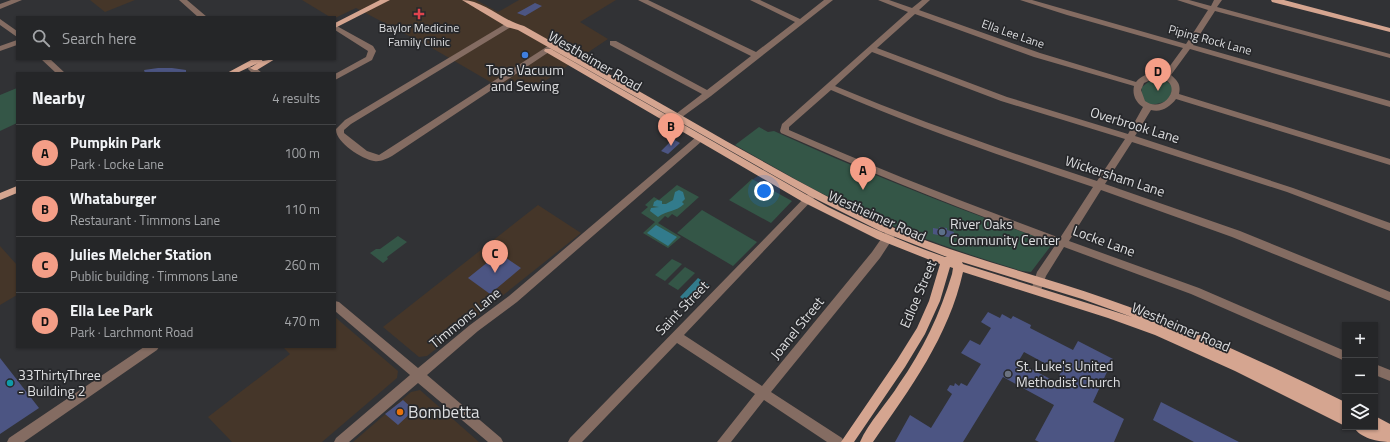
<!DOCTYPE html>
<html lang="en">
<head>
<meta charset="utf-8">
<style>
  :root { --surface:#252628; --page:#313234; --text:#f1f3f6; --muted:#a3a5a8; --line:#424345; --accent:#f49e87 }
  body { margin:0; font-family:"Titillium Web",sans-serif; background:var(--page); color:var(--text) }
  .controls { position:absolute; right:12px; bottom:12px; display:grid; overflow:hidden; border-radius:0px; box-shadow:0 1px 3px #0004 }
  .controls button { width:36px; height:36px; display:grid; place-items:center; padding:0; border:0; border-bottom:1px solid var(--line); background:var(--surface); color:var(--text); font:20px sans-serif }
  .you { position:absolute; left:764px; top:191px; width:14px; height:14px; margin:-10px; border:3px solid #fff; border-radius:50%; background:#1a73e8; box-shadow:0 0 0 6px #1a73e833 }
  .badge { display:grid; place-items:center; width:26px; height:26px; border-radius:50%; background:var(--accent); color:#111; font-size:13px; font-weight:700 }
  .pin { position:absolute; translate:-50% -33px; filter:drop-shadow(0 1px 2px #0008) }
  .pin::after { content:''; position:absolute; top:21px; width:14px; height:12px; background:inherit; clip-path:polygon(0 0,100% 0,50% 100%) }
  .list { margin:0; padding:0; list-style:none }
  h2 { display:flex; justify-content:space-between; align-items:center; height:52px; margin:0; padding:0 16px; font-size:17px }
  h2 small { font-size:13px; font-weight:400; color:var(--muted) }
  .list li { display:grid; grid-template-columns:26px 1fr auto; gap:12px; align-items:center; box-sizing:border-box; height:56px; padding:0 16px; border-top:1px solid var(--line) }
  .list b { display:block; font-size:15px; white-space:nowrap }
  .list p { margin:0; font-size:13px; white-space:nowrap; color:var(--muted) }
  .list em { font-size:13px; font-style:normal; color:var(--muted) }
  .icon { flex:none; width:22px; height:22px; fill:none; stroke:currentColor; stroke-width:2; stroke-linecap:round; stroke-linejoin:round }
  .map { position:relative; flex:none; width:1390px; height:442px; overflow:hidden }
  .search { position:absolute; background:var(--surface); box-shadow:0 1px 3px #0004; left:16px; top:16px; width:320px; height:44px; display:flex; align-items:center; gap:10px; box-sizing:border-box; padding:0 14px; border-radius:0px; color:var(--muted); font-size:15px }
  .panel { position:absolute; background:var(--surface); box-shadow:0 1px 3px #0004; left:16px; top:72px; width:320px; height:276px; border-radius:0px }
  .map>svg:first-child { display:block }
  .commercial { fill:#453629 }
  .green { fill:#345647 }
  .water { fill:#327b8c }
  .building { fill:#4c5583; fill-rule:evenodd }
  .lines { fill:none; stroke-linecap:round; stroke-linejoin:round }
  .minor { fill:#846c62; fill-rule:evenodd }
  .major { fill:#d5a590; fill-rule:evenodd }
  .health-dot { fill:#e0444e; stroke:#27282b; stroke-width:1.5 }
  .shop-dot { fill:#3f7fe0; stroke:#27282b; stroke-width:1.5 }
  .service-dot { fill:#5c6f8a; stroke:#27282b; stroke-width:1.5 }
  .worship-dot { fill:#6b7280; stroke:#27282b; stroke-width:1.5 }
  .culture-dot { fill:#0f9aa8; stroke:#27282b; stroke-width:1.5 }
  .food-dot { fill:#e8710a; stroke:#27282b; stroke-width:1.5 }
  .labels { text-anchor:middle; stroke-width:3.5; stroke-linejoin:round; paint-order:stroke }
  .far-poi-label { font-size:12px; fill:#dedfe1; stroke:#27282b }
  .far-street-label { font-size:12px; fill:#dedfe1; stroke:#27282b }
  .street-label { font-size:14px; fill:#dedfe1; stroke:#27282b }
  .poi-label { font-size:14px; fill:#dedfe1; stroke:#27282b; text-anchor:start }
  .near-poi-label { font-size:17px; fill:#dedfe1; stroke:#27282b; text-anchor:start }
</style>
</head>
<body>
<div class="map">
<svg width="1390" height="442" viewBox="0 0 1390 442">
  <rect width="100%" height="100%" fill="#313235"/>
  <path class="commercial" d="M90 0H135L105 12Z
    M302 0H476L498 12 519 0H616L580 22 608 39 530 91 510 79 499 87 432 48 356 8 335 18V17H330Z
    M538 205 581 233 427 356 419 357 383 327Z
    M0 246 17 265V295L0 305Z
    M335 317 398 371 397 378 322 442H232L208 417 290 354 283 347H335Z
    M420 390 479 442H353L411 392Z"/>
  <path class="green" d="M1160 77 1173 86 1169 100C1155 106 1139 109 1142 87L1152 79Z
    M17 88V123L0 131V95Z
    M759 127 768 132 774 131C865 173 959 209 1053 243L1031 272 1022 271C958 252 897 230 837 201 802 184 769 164 735 145Z
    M752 179 792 201 771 223 729 200Z
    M677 185 699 197 677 217 672 214 668 218 665 216 658 223 681 237 668 248 643 233 655 222 641 213 648 207 645 205 654 197 659 200Z
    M702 210 757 242 733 266 677 233Z
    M398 236 407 242 387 257 388 259 383 263 370 253 376 249H380Z
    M672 259 682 264 665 281 655 275Z
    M685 267 695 273 678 290 668 284Z"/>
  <path class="water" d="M679 190 683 192 685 199 682 202 684 204C676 212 667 210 658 217L650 211 651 208 659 207 653 206 654 202 657 200 662 201V204H666L673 200 675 192Z
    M656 225 677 237 668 246 647 233Z
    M698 278 710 286 691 304 680 297Z"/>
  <path class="building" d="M535 3 542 6 525 16 517 13Z
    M158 68H172L186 70V73H145L144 70Z
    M673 139 680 143 668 154 661 151Z
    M939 227 947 228V230L954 232 953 238 933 234V228L939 229Z
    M499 253 521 268 490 294 468 278Z
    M988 312 1000 318 1002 314 1011 319 1013 316 1031 325 1030 328 1073 350 1078 341 1113 359 1093 402 1124 419 1114 442H1039L1035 440 1054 405 1003 377 963 442H895L910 415 931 428 952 394 947 390 950 385 954 386 955 383 959 386 961 383 967 386 981 364 961 353 970 340 980 345 991 328 981 322ZM1024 352 1061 372 1056 382 1018 362Z
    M0 358 39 408 0 434Z
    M403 400 414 410 398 425 385 414Z
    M1161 402 1239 442H1194L1153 420Z"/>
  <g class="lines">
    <path class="minor" d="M11 0H22L0 9V4Z
      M179 0H187L207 17H198Z
      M638 0H648L756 52 795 22 750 0H760L800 19 824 0H833L711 96 671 125 668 124 667 122 668 120 702 94 610 45V41H616L707 90 751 56Z
      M878 0H889L912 8 922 0H930L919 10 1040 53 1136 82C1143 73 1154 72 1164 74L1183 48 1067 15 1020 0H1032L1186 44 1208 10 1177 0H1189L1211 6 1214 0H1222L1217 7 1390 54V58L1215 11 1193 45 1390 101V107L1190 49 1171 75C1178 81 1181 85 1179 94L1390 159V165L1176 99C1170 107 1161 113 1151 110L1135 136 1293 188 1390 223V231L1287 192 1132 142 1105 184 1240 231 1390 292V301L1232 237 1101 190 1069 241 1199 288 1345 351V361L1191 294 1064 247 1046 276 1040 293 1036 294 1032 293 1031 290 1037 272 1056 244C963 210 871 173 781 133L780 131 782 124 908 12ZM915 14 1034 57 1134 86C1132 95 1136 103 1143 107L1128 134 1007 97 877 48ZM872 52 1001 101 1125 139 1097 181C1008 152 921 122 835 86ZM1155 78C1188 79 1165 116 1145 101L1141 90 1144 83ZM831 90C916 127 1004 157 1093 187L1060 238C968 204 878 169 789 130V127Z
      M0 19 17 31V37L0 25Z
      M507 23H510L514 25 351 124 344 130V133L367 151 379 155 551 44H557L558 46 392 156C386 159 381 162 374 161 362 159 335 142 336 129L345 120Z
      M335 25 373 46 376 51 372 60 335 80V74L366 57 368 51 335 30Z
      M17 40V45L0 51V46Z
      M41 59H50L65 73H56Z
      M249 67H255L262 73H252L248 69Z
      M699 136 702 137 704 139 702 141 517 302 478 331 427 375 501 438 503 442H488L418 383 349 442H334L336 438 410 375 335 311V301L339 302 418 368 470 325 509 296 696 137Z
      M813 191 818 194 816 196 684 335 762 386 872 252 888 229H896L897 232 880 258 771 392 842 438 844 442H827L764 400 731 442H717L755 394 677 343 582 442H568L570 438 810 192Z
      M144 347H159L157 350 24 442H7L9 438Z
      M1375 364 1390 370V381L1375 375Z"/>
    <path class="major" d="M380 0H390L335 28V23Z
      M462 0C483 0 503 21 524 26 591 64 659 102 726 141 779 170 831 201 887 225 958 256 1034 273 1107 299 1189 327 1267 364 1345 402V413L1342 412 1345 414V426L1235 371 1155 335 1108 318 963 272C949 336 910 389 873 442H860C868 423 888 402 899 384 923 350 940 314 952 274L953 268 950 267 940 301 925 334 905 367 854 442H841L897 360 917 328 929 301 940 264 877 239 803 202 544 51 545 49H551L828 207C866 226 905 243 945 257H947L880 231 810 196 518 30 507 27ZM962 262 1082 299 1132 317 982 270 963 264Z
      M1271 0H1284L1390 28V32L1272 2Z
      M253 59H263L262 61 275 59 257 70H254L250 68 258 63 237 73H227Z
      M17 186V193L0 200V193Z
      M1375 416 1390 424V442C1379 442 1359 438 1354 427H1375Z"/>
  </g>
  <path class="health-dot" d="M417 8h4v4h4v4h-4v4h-4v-4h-4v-4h4z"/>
  <circle class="shop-dot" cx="525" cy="55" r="4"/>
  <circle class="service-dot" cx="942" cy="232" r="4"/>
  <circle class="worship-dot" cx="1008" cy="374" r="4"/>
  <circle class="culture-dot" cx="10" cy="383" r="4"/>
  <circle class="food-dot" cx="400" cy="412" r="4"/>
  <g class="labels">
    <g class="far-poi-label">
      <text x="419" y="32">Baylor Medicine<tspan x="419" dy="14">Family Clinic</tspan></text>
    </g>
    <g class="far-street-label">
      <text transform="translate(1013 34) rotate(19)" y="4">Ella Lee Lane</text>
      <text transform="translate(1210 40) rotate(15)" y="4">Piping Rock Lane</text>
    </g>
    <g class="street-label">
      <text transform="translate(595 61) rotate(30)" y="5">Westheimer Road</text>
      <text transform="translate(1135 125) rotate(17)" y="5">Overbrook Lane</text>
      <text transform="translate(1115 176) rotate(18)" y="5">Wickersham Lane</text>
      <text transform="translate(877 216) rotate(24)" y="5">Westheimer Road</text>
      <text transform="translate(1104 241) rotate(20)" y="5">Locke Lane</text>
      <text transform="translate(918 294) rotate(-67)" y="5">Edloe Street</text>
      <text transform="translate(682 308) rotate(-46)" y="5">Saint Street</text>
      <text transform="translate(465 318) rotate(-39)" y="5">Timmons Lane</text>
      <text transform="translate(1181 327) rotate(23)" y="5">Westheimer Road</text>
      <text transform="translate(797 328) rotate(-51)" y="5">Joanel Street</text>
    </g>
    <g class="poi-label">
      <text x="525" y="75" text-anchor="middle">Tops Vacuum<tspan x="525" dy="16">and Sewing</tspan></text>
      <text x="950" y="229">River Oaks<tspan x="950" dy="16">Community Center</tspan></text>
      <text x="1016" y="371">St. Luke's United<tspan x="1016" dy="16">Methodist Church</tspan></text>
      <text x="18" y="380">33ThirtyThree<tspan x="18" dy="16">- Building 2</tspan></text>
    </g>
    <g class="near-poi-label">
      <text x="408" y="418">Bombetta</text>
    </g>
  </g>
</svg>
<div class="controls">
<button>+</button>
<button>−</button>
<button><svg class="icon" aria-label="layers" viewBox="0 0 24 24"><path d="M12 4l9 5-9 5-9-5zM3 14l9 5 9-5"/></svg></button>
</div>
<div class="you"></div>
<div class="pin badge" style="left:863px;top:190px">A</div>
<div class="pin badge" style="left:671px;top:146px">B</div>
<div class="pin badge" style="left:495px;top:273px">C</div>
<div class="pin badge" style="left:1158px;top:91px">D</div>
<div class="search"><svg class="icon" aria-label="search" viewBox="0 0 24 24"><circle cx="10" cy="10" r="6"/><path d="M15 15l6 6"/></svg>Search here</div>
<section class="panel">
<h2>Nearby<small>4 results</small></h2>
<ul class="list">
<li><span class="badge">A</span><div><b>Pumpkin Park</b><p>Park · Locke Lane</p></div><em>100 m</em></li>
<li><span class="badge">B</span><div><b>Whataburger</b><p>Restaurant · Timmons Lane</p></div><em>110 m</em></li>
<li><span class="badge">C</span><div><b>Julies Melcher Station</b><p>Public building · Timmons Lane</p></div><em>260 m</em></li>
<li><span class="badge">D</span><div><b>Ella Lee Park</b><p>Park · Larchmont Road</p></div><em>470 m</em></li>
</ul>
</section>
</div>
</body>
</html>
